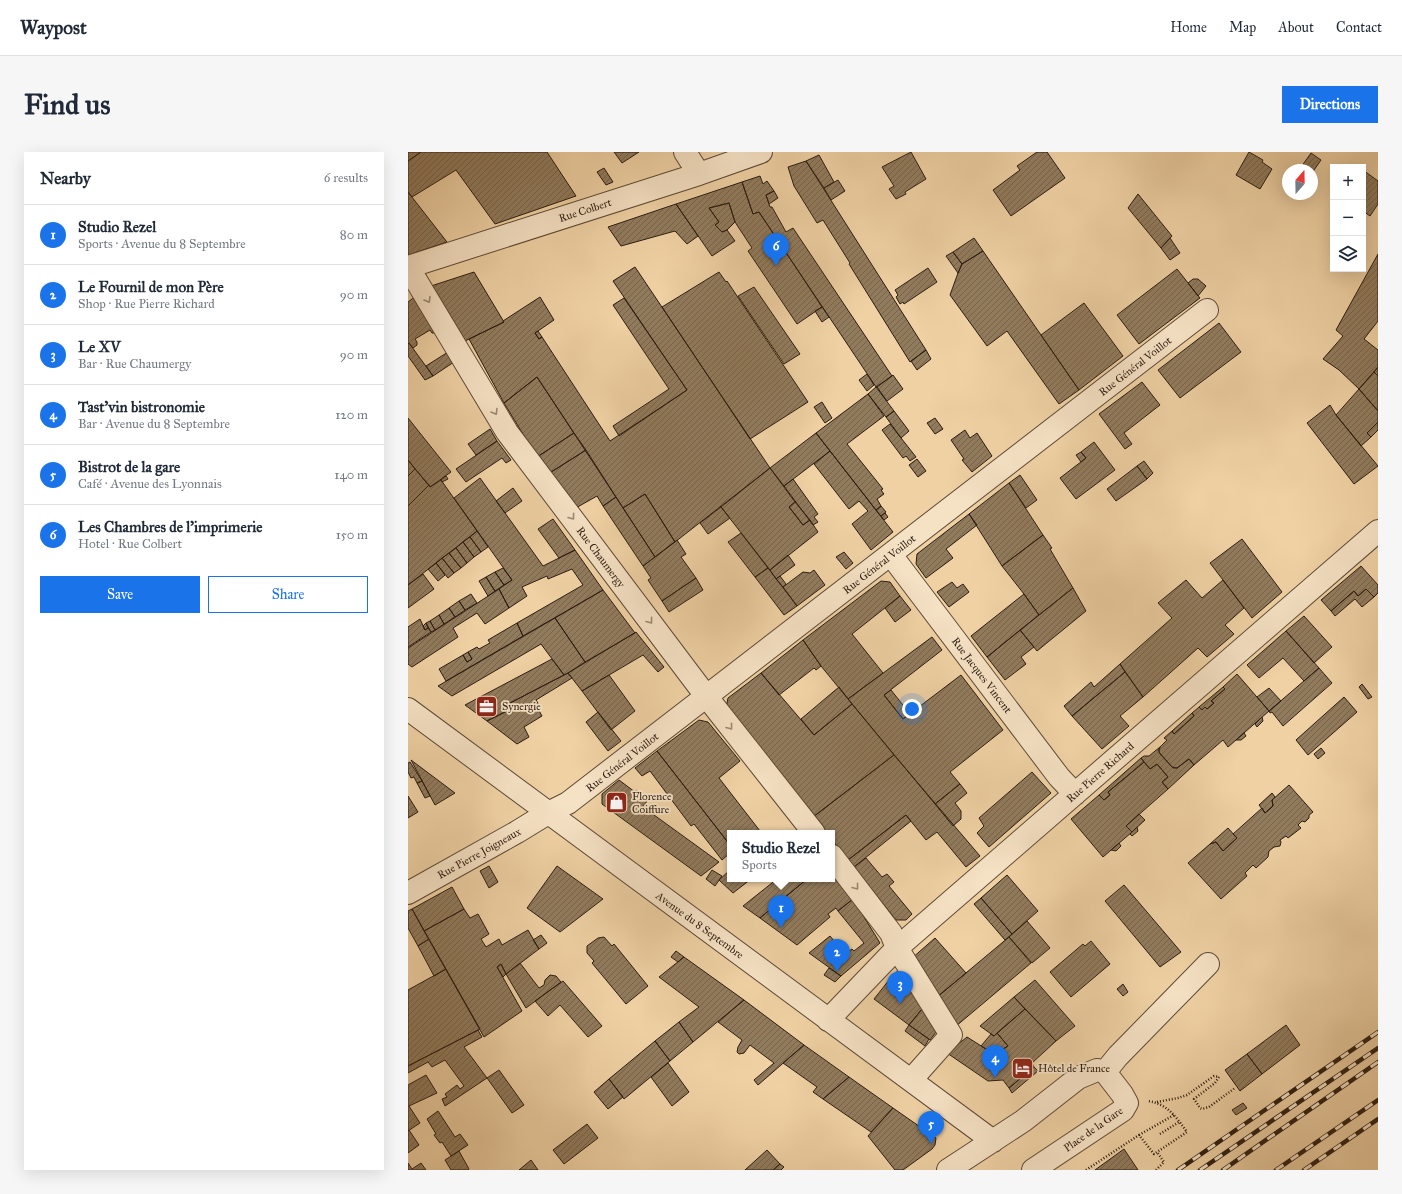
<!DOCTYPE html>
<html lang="en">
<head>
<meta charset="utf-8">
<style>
  :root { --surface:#fff; --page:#f6f6f7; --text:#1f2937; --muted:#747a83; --line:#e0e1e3; --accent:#1a73e8 }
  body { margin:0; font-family:"IM FELL Great Primer",serif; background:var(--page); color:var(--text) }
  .controls { position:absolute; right:12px; top:12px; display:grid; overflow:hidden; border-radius:0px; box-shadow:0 4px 16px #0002 }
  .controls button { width:36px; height:36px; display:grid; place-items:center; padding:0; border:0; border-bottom:1px solid var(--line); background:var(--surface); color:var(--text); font:20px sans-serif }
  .compass { position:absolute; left:874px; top:12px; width:36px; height:36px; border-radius:50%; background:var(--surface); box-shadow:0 4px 16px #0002; rotate:20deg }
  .you { position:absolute; left:504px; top:557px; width:14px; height:14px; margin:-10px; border:3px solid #fff; border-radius:50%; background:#1a73e8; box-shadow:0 0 0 6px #1a73e833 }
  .badge { display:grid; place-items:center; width:26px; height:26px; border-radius:50%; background:var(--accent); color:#fff; font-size:13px; font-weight:700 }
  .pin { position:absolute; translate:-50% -33px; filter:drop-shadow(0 1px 2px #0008) }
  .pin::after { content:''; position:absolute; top:21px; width:14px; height:12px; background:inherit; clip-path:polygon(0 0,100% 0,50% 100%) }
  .popup { position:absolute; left:319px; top:678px; width:108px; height:52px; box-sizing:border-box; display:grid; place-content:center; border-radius:0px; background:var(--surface); filter:drop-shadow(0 1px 3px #0005); font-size:13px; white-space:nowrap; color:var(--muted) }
  .popup b { font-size:15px; color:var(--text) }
  .popup::after { content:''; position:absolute; left:50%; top:100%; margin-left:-8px; border:8px solid transparent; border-top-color:var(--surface) }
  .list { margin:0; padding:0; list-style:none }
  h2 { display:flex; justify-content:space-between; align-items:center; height:52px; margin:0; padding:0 16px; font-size:17px }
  h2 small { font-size:13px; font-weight:400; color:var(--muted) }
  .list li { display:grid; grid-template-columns:26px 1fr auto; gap:12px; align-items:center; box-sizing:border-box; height:60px; padding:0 16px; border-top:1px solid var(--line) }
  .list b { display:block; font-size:15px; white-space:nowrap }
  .list p { margin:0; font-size:13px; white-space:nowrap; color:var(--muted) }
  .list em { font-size:13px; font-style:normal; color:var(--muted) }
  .actions { display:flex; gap:8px; padding:12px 16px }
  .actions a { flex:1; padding:9px 0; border:1px solid var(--accent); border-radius:0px; text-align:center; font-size:14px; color:var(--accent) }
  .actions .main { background:var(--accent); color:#fff }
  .icon { flex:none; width:22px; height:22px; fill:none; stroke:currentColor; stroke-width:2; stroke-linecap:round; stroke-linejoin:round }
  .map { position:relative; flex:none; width:970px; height:1018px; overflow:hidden; border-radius:0px }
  header { display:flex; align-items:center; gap:24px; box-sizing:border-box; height:56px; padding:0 20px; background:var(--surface); border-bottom:1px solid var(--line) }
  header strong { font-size:19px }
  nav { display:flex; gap:22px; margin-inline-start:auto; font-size:14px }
  .intro { display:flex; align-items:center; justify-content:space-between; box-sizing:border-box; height:96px; padding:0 24px }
  h1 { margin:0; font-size:28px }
  .button { padding:10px 18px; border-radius:0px; background:var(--accent); color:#fff; font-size:14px; font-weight:700 }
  main { display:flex; gap:24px; padding:0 24px }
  aside { flex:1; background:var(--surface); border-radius:0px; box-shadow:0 4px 16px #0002 }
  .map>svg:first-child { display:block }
  .building { fill:url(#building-hatch); stroke:#2c1d11 }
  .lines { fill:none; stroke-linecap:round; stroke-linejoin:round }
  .minor-casing { stroke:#5d4a36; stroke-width:24 }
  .path { stroke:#2c1d11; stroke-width:2.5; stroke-dasharray:1 2; stroke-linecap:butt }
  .minor { stroke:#f5e1c4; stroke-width:22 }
  .rail-casing { stroke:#2c1d11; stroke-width:4.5 }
  .rail { stroke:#f5e1c4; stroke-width:3; stroke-dasharray:9; stroke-linecap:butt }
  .oneway { stroke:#9b8973 }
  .labels { text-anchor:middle; stroke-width:3.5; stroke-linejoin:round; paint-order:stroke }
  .street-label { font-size:11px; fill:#2c1d11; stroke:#f5e1c4 }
  .poi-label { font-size:11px; fill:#2c1d11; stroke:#f5e1c4; text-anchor:start }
</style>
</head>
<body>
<header>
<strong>Waypost</strong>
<nav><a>Home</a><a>Map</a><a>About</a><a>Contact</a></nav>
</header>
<div class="intro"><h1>Find us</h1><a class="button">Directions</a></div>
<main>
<aside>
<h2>Nearby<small>6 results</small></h2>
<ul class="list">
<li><span class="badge">1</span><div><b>Studio Rezel</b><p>Sports · Avenue du 8 Septembre</p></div><em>80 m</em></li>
<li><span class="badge">2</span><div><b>Le Fournil de mon Père</b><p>Shop · Rue Pierre Richard</p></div><em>90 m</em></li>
<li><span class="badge">3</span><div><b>Le XV</b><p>Bar · Rue Chaumergy</p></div><em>90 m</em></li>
<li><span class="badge">4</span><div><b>Tast'vin bistronomie</b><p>Bar · Avenue du 8 Septembre</p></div><em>120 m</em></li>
<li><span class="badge">5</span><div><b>Bistrot de la gare</b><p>Café · Avenue des Lyonnais</p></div><em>140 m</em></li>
<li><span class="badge">6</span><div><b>Les Chambres de l'imprimerie</b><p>Hotel · Rue Colbert</p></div><em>150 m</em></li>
</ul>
<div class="actions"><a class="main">Save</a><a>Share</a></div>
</aside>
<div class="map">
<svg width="970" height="1018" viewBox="0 0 970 1018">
  <defs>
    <pattern id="building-hatch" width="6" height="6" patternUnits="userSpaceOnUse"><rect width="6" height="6" fill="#917b5d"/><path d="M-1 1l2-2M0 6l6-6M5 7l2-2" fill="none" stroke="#77644b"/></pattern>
  </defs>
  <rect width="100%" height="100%" fill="#efd1a4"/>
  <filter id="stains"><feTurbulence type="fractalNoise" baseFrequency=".005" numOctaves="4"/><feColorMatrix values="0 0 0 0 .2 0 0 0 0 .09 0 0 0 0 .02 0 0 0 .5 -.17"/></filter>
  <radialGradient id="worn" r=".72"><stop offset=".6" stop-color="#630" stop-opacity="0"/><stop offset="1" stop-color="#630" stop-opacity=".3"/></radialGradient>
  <path class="building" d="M0 0H13L0 9Z
    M13 0H139L168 44 87 72 48 18 4 45 0 40V9Z
    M206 0H231L214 11Z
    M503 0 518 27 497 40 498 42 488 47 481 37 486 34 474 15Z
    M629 0H639L657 26 603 64 585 38 612 18 609 14Z
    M841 0 855 8 854 10 864 17 852 37 828 23Z
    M903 1 913 8 904 21V18H891Z
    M411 3 426 30 416 36 398 9Z
    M398 9 518 198 502 210 441 112 442 111 415 68 409 71 386 34 380 15Z
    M196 16 205 30 198 33 189 20Z
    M955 18 970 29V52L962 64 955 59Z
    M352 24 355 32 359 29 366 39 358 43 362 55H364L378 80 385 76 484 224 468 235 351 60 345 62 334 30Z
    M430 28 437 39 423 48 416 36Z
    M334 30 345 62 351 60 414 155 389 172 340 99 344 96 327 70 321 51 301 56 311 70 307 73 314 80 319 78 327 89 304 104 268 52Z
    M366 39 370 46 361 52 358 43Z
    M0 40 39 90 0 103Z
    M730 42 764 84 753 96 720 56Z
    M321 51 327 70 319 78 314 80 307 73 311 70 301 56Z
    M268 52 290 84 279 92 267 79 213 94 200 75Z
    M566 86 575 99 554 112 545 100Z
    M762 86 772 101 762 108 753 96Z
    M575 99 671 238 651 252 599 179 579 194 542 143 550 121 554 112Z
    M545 100 554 112 550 121 538 104Z
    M970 102V169L956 187 970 198V215L951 237 931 218 915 207 935 184 928 178Z
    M227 115 362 316 267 390 237 342 215 356 129 225 96 251 61 187 96 170 95 169 132 145 146 168 127 181 131 187 134 185 202 289 279 238 205 129Z
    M520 116 529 130 496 152 495 150 492 152 488 145 490 143 487 138Z
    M769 117 792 146 731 192 709 163Z
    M66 120 96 170 53 191 23 134Z
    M311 120 318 130 319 129 400 250 342 287 254 155Z
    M785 127H790L798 134 790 144 780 131Z
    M346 135 392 202 376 212 330 144Z
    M8 144 31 184 29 185 27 181H24L22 178 7 187 9 190V193L5 196 1 191 0 192V150Z
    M216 146 279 238 211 284 205 274 261 237 205 153Z
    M676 151 715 204 671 238 633 183Z
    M414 155 421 165 414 170 407 159Z
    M811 171 833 200 772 246 750 218Z
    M130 179 134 185 131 187 127 181Z
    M1 191 25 224 17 228 0 204V192Z
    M518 198 523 207 509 218 503 209Z
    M40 200 46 210 25 224 18 214Z
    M970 215V224L966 220Z
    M966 220 970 224V259L951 237Z
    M459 222 466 233 459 239 451 228Z
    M485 223 495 237 479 249 469 235Z
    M129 225 166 281 129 305 96 251Z
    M734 230 752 253 716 281 724 292 717 297 691 262Z
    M468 235 486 259 478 265 460 242Z
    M951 237 970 259V270L959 281 963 285 953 294 928 263Z
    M460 242 476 264 439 292 475 337 473 338 476 342 469 347 473 354 468 358 408 281Z
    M414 250 424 266 417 271 406 255Z
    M922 253 928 263 970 314 946 332 899 271Z
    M486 259 501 279 493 286 478 265Z
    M0 266 43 320 22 335 0 308Z
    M527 266 535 277 527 282 519 271Z
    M970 270V278L963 285 959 281Z
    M482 272 508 305 502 309 498 304 495 306 474 278Z
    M82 277 89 289 68 303 60 292Z
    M557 278 562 286 569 281 584 304 564 320 554 308 556 307 543 288Z
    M166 281 178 298 140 322 129 305Z
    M408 281 422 299 376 334 362 316Z
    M89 289 103 308 98 311 94 306 58 330 48 317Z
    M686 290 707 318 668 347 652 326 678 306 673 300Z
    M178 298 208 345 195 354 189 344 166 357 140 322Z
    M422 299 485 380 463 398 444 372 460 359 451 349 441 357 406 312Z
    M673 300 678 306 673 310 668 303Z
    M509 307 518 319 510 325 501 313Z
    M0 308 7 317 0 324Z
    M736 309 745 321 739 327 729 314Z
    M729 314 739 327 708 349 699 337Z
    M362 316 387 350 381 355 389 365 395 373 402 368 410 380 362 418 313 355Z
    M7 317 21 333 0 354V324Z
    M612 323 629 348 618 356 601 331Z
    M38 324 40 327 34 330 33 328Z
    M72 326 135 414 167 398 195 438 115 484 109 471 175 433 164 417 140 427 139 424 114 435 119 444 101 456 91 437 104 428 46 346Z
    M385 327 410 362 406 365 410 370 405 373 376 334Z
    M33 328 69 379 0 433V354L21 333 22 335Z
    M601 331 635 383 594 414 561 362Z
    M105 336 114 349 97 361 88 349Z
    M237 342 267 390 247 405 215 356Z
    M208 345 247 405 235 414 195 354Z
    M387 350 402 368 395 373 381 355Z
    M473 354 478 360 473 364 468 358Z
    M313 355 322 366 300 382 292 371Z
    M477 361 480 365 476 368 473 364Z
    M561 362 569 373 538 397 545 406 518 426 508 412 509 402Z
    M145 367 167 398 151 406 130 377Z
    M69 379 80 395 73 400 62 385Z
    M333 381 360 416 347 425 320 390Z
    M635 383 644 396 642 397 665 436 631 463 616 442 594 414Z
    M62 385 73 400 66 405 55 390Z
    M834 387 874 440 844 466 802 411Z
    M269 388 278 402 273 405 288 426 254 449 240 428 243 426 235 414Z
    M55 390 66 405 59 411 48 396Z
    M48 396 59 411 53 416 41 401Z
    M436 400 445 411 438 417 428 405Z
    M41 401 53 416 46 421 34 406Z
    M380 403 387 413 368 427 362 418Z
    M34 406 46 421 40 426 28 411Z
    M28 411 37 423 30 429 20 417Z
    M953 414 970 433V441L966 445 958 437 950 444 946 439 923 459 913 448Z
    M95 416 104 428 96 433 87 420Z
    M360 416 389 454 376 463 347 425Z
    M406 418 417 433 389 454 375 435 395 420 402 421Z
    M87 420 96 433 87 439 78 425Z
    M15 422 26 437 0 456V433Z
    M372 424 378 432 375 435 368 427Z
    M78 425 87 439 80 444 71 429Z
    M288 426 295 438 261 460 254 449Z
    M778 428 794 446 815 428 836 456 817 473 826 482 799 505 790 496 735 545 712 512 764 466 750 451Z
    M473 429 482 430 492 444 444 482 475 521 440 547 413 514 395 488Z
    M544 430 549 436 555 432 561 440 541 455 529 440Z
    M665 436 678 459 629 499 612 478Z
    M91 437 101 456 77 472 69 461 45 476 50 485 4 515 0 512V496Z
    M958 437 966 445 954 455 947 447 927 464 923 459 946 439 950 444Z
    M195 438 227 481 177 510 147 466Z
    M63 442 69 451 57 458 51 449Z
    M616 442 631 463 579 505 563 484Z
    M492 444 503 458 487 470 477 456Z
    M51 449 57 458 47 465 41 456Z
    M41 456 47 465 36 472 31 463Z
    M31 463 36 472 27 478 22 469Z
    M896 464 924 495 906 511 878 479Z
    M147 466 177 510 160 521 156 523 133 492 44 544 30 534Z
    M12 467 17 478 20 476 23 480 0 495V475Z
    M22 469 27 478 23 480 18 471Z
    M18 471 20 476 17 478 15 474Z
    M109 471 115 484 38 529 31 517 55 503 59 510 64 507 60 500 69 495 71 497 82 491 80 488Z
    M612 478 626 495 613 505 618 512 597 528 579 505Z
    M878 479 911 516 896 529 875 506 851 526 839 513Z
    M228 480 256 515 250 520 235 503 174 539 160 521Z
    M524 485 534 498 476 543 495 567 553 523 595 578 542 620 552 632 527 652 440 547Z
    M395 488 413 514 408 518 406 516 371 543 353 521Z
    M60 500 64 507 59 510 55 503Z
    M144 507 156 523 102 551 105 556 79 569 57 553Z
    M712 512 717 520 664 564 656 554 683 530 686 535Z
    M911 516 924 531 875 574 864 560 862 561 861 559Z
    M717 520 735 545 712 564 721 574 694 597 664 564Z
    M160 521 164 526 128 548 131 553 129 555 134 564 116 575 121 585 109 592 79 569 105 556 102 551Z
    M353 521 406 583 444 552 486 603 405 665 318 556 320 546Z
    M829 522 861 559 820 595 815 588 786 613 781 607 769 616 764 615 751 600 752 595 759 588 756 586 764 579 766 582 786 564 784 561 791 555 794 558 797 555 799 557 806 551 803 549 817 537 815 535Z
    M201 523 227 559 203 578 174 539Z
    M954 532 964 545 960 547 951 535Z
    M431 535 444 552 406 583 393 567Z
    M815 535 817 537 803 549 806 551 799 557 797 555 794 558 791 555Z
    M861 536 873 549 861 559 849 545Z
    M483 538 502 562 495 567 476 543Z
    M936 545 949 560 900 603 888 588Z
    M190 560 213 589 200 599 178 570Z
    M784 561 786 564 766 582 764 579Z
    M854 565 855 569 849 575 847 572Z
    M291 568 300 570 332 609 311 626 352 679 349 681H322V693L249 599Z
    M836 581 838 584 833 588H828Z
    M752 595 750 598 752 602 765 616H769L781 607 786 613 760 637 754 630 760 625 749 612 742 617 733 606 736 604H741Z
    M913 596 917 601 910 607 906 602Z
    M249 599 322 693V701L314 708 286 672 283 674 242 619 234 624 227 616Z
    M486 603 572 704 558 715 529 680 518 688 498 663 440 708 424 688V681H418L405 665Z
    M733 606 736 610 700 640 702 643 696 648 691 643Z
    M3 608 47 641 27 653Z
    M2 610 14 629 9 631 6 625 3 626 0 620V611Z
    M736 610 742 617 749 612 760 625 754 630 760 637 718 674 724 680 695 705 663 667 691 643 696 648 702 643 700 640Z
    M624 620 643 641 581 695 569 681 576 674 571 666Z
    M211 628 227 640 228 638 232 641 230 643 239 649 235 655 311 710 293 724 194 652V642Z
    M14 629 22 644 17 646 9 631Z
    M552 632 559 641 547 651 553 659V667L545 674 527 652Z
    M881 633 905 660 901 663V666L897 670 894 669 890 673 893 676 880 686 878 684 872 688 873 690 872 694 866 695 861 699 860 705 848 716 845 713 837 721 839 724 813 747 780 711 802 692 808 690 815 699 829 686 825 682 854 656 857 661 865 654 864 648Z
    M864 641 867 645 864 648 865 654 857 661 851 653Z
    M0 644 10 660 0 666Z
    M731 662 737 668 724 680 718 674Z
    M498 663 503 669 446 715 440 708Z
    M729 675 730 679 724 684 722 682Z
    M820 676 829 686 815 699 808 690 802 692Z
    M711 691 713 694 708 699 703 698Z
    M458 706 474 725 479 722 486 730 481 734 504 762 498 768H488L446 715Z
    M81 714 90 730 81 736 72 719Z
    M149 714 195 747 152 780 119 756Z
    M304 718 314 724 307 734 298 727Z
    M322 718V727H343L325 741 311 728Z
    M424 722 445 747 430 759 428 756 420 762 422 765 389 793 352 766 399 727H424Z
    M599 723 630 759 604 782 573 746Z
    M369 727H399L352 766 335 754Z
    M716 733 773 800 752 815 697 749Z
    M44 735 56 757 16 779 4 757Z
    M573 746 604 782 597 788 566 752Z
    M445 747 472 791 433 824 401 801 422 784 437 802 444 797 446 799 456 791 430 759Z
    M4 757 21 787 10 794 0 776V759Z
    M56 757 62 766 70 762 81 782 73 787 78 795 91 787 94 793 120 778 131 797 98 822 93 812 89 815 114 859 76 885 16 779Z
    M619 769 642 796 624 811 601 785Z
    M133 783 139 791 131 797 125 788Z
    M196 785 204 794 206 792 240 834 218 852 184 811 186 809 179 801V794L190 786Z
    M601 785 623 811 547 875 528 846Z
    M527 786 558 821 528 846 503 807Z
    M21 787 38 817 26 824 10 794Z
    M683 789 702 812 663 845 642 820 675 792 677 794Z
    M268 799 276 805 270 810 263 805Z
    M276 805 336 848 285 890 271 870 291 855 251 825Z
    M112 811 131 836 136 833 137 828 142 823 148 824 153 830 118 856 98 822Z
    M93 812 98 822 95 825 89 815Z
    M421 816 433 824 427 830 416 823Z
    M38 817 72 877 0 914V838Z
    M490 819 514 857 501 873 466 847 485 823Z
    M627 828 667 874 648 889 606 845Z
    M155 829 194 874 180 885 152 853 140 864 127 849Z
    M715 832 720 840 715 844 709 837Z
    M606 845 617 857 586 884 572 874Z
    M336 848 396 893 350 933 346 928 366 911 342 893 336 901 331 902 329 900 330 895 334 888 310 870Z
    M514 857 528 880 522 888 501 873Z
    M617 857 648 889 624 911 626 915 601 936 595 928 580 929 539 901 559 885 578 897H595L600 894 589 881Z
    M271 870 285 890 262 909 247 889Z
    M501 873 521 887 517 894 497 879Z
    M878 873 892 893 854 922 839 902Z
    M70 878 74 885 56 895 79 926 37 954 34 947 39 945 37 942 49 933 52 937 56 934 37 908 24 915 20 910 0 921V914Z
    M589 881 600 894 595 897H578L573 894 583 882 586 884Z
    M247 889 262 909 216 947 201 927Z
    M396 893 441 925 415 947 405 940 409 935 375 911Z
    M839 902 854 922 832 939 817 918Z
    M260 911 281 940 264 954 243 925Z
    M626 915 630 919 604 941 601 936Z
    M91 918 116 953 104 961 79 926Z
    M18 923 29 941 1 954 12 971 0 979V933Z
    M441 925 485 956 463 980 415 947Z
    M201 927 215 945 200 957 186 940Z
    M835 951 839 956 828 963 824 958Z
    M485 956 528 986 527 993 524 997 495 1018H487L460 984Z
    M30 959 47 985 52 982 60 993 43 1004 34 990 32 991 26 983 28 982 19 967Z
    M179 972 190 986 156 1012 145 998Z
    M1 978 11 993 0 1001V979Z
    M716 997 730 1018H687Z
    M359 998 372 1012 365 1018H337Z
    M51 999 61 1017 60 1018H43L37 1008Z
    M123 1008 130 1018H111Z
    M0 1011 4 1017 13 1011 18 1018H0Z
    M372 1012 376 1015 373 1018H365Z"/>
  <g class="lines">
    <defs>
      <path id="minor" d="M277 0 291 22
        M0 115 99 280 298 544 406 681
        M0 115 291 22 353 0
        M483 403 651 625 667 642
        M0 557 585 989
        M424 704 483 781 489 796 543 883 503 928
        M0 741 109 680 140 661 160 651 799 158
        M420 868 489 796 970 379
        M697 920 710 904 800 812
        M540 1018 615 969 670 926 689 918 697 920 714 942 719 951 715 958 625 1018"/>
    </defs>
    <use href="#minor" class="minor-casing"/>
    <path class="path" d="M749 950 770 946 779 943 806 924 811 925 807 931 786 947 792 956 794 957 801 955 827 936
      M752 982 771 970
      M731 983 766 963
      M678 1018 731 983 746 1002 779 980C768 965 759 951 739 949
      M748 1018 756 1010 749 1000"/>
    <use href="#minor" class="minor"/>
    <defs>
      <path id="rail" d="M770 1018 970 880
        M792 1018 970 896
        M815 1018 970 910
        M868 1018 970 948
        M896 1018 970 967"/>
    </defs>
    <use href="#rail" class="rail-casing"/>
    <use href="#rail" class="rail"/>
  </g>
  <defs><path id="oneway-chevron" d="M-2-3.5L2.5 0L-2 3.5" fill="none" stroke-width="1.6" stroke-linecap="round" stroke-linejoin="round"/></defs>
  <g class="oneway">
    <use href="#oneway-chevron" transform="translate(20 148) rotate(59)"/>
    <use href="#oneway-chevron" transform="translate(87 260) rotate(59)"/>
    <use href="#oneway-chevron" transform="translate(164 365) rotate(53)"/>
    <use href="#oneway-chevron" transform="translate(242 469) rotate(53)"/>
    <use href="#oneway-chevron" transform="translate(322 575) rotate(52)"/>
    <use href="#oneway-chevron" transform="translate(448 735) rotate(52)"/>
  </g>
  <defs>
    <symbol id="office-square" viewBox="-11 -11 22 22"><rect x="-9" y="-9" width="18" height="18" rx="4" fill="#8f2418" stroke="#f5e1c4"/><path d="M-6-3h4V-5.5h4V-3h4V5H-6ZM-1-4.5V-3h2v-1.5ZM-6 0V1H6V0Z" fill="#fff"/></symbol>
    <symbol id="shop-square" viewBox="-11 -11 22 22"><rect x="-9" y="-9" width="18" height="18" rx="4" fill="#8f2418" stroke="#f5e1c4"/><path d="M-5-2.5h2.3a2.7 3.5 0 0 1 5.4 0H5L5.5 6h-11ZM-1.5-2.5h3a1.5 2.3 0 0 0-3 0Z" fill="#fff"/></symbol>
    <symbol id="hotel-square" viewBox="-11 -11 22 22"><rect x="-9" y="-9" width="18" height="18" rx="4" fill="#8f2418" stroke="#f5e1c4"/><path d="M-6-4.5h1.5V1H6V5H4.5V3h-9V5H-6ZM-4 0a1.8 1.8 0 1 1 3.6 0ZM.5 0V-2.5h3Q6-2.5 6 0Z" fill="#fff"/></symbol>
  </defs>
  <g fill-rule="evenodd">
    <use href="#office-square" x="66" y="542" width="25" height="25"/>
    <use href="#shop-square" x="196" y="638" width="25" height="25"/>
    <use href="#hotel-square" x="602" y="904" width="25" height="25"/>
  </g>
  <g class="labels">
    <g class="street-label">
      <text transform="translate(177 58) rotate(-18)" y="4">Rue Colbert</text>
      <text transform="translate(727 214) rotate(-38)" y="4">Rue Général Voillot</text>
      <text transform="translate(193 405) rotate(53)" y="4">Rue Chaumergy</text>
      <text transform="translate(471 412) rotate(-38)" y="4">Rue Général Voillot</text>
      <text transform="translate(574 523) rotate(53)" y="4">Rue Jacques Vincent</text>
      <text transform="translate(214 610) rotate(-38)" y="4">Rue Général Voillot</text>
      <text transform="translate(692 620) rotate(-41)" y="4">Rue Pierre Richard</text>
      <text transform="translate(71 701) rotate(-29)" y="4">Rue Pierre Joigneaux</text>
      <text transform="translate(292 773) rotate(36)" y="4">Avenue du 8 Septembre</text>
      <text transform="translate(685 977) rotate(-35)" y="4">Place de la Gare</text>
    </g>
    <g class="poi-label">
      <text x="94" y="558">Synergie</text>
      <text x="224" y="648">Florence<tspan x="224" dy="13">Coiffure</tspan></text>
      <text x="630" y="920">Hôtel de France</text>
    </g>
  </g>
  <rect width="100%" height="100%" filter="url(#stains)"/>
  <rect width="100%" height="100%" fill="url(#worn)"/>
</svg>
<div class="controls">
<button>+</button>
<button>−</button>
<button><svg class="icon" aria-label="layers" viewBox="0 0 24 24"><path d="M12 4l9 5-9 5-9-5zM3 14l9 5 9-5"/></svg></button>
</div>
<svg class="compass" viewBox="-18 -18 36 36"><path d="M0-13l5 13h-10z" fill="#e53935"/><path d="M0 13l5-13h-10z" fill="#747a83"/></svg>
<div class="you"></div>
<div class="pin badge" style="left:373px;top:776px">1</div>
<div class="popup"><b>Studio Rezel</b>Sports</div>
<div class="pin badge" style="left:429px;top:820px">2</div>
<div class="pin badge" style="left:492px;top:852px">3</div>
<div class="pin badge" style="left:587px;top:926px">4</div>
<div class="pin badge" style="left:523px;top:992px">5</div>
<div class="pin badge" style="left:368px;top:114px">6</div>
</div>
</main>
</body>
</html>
